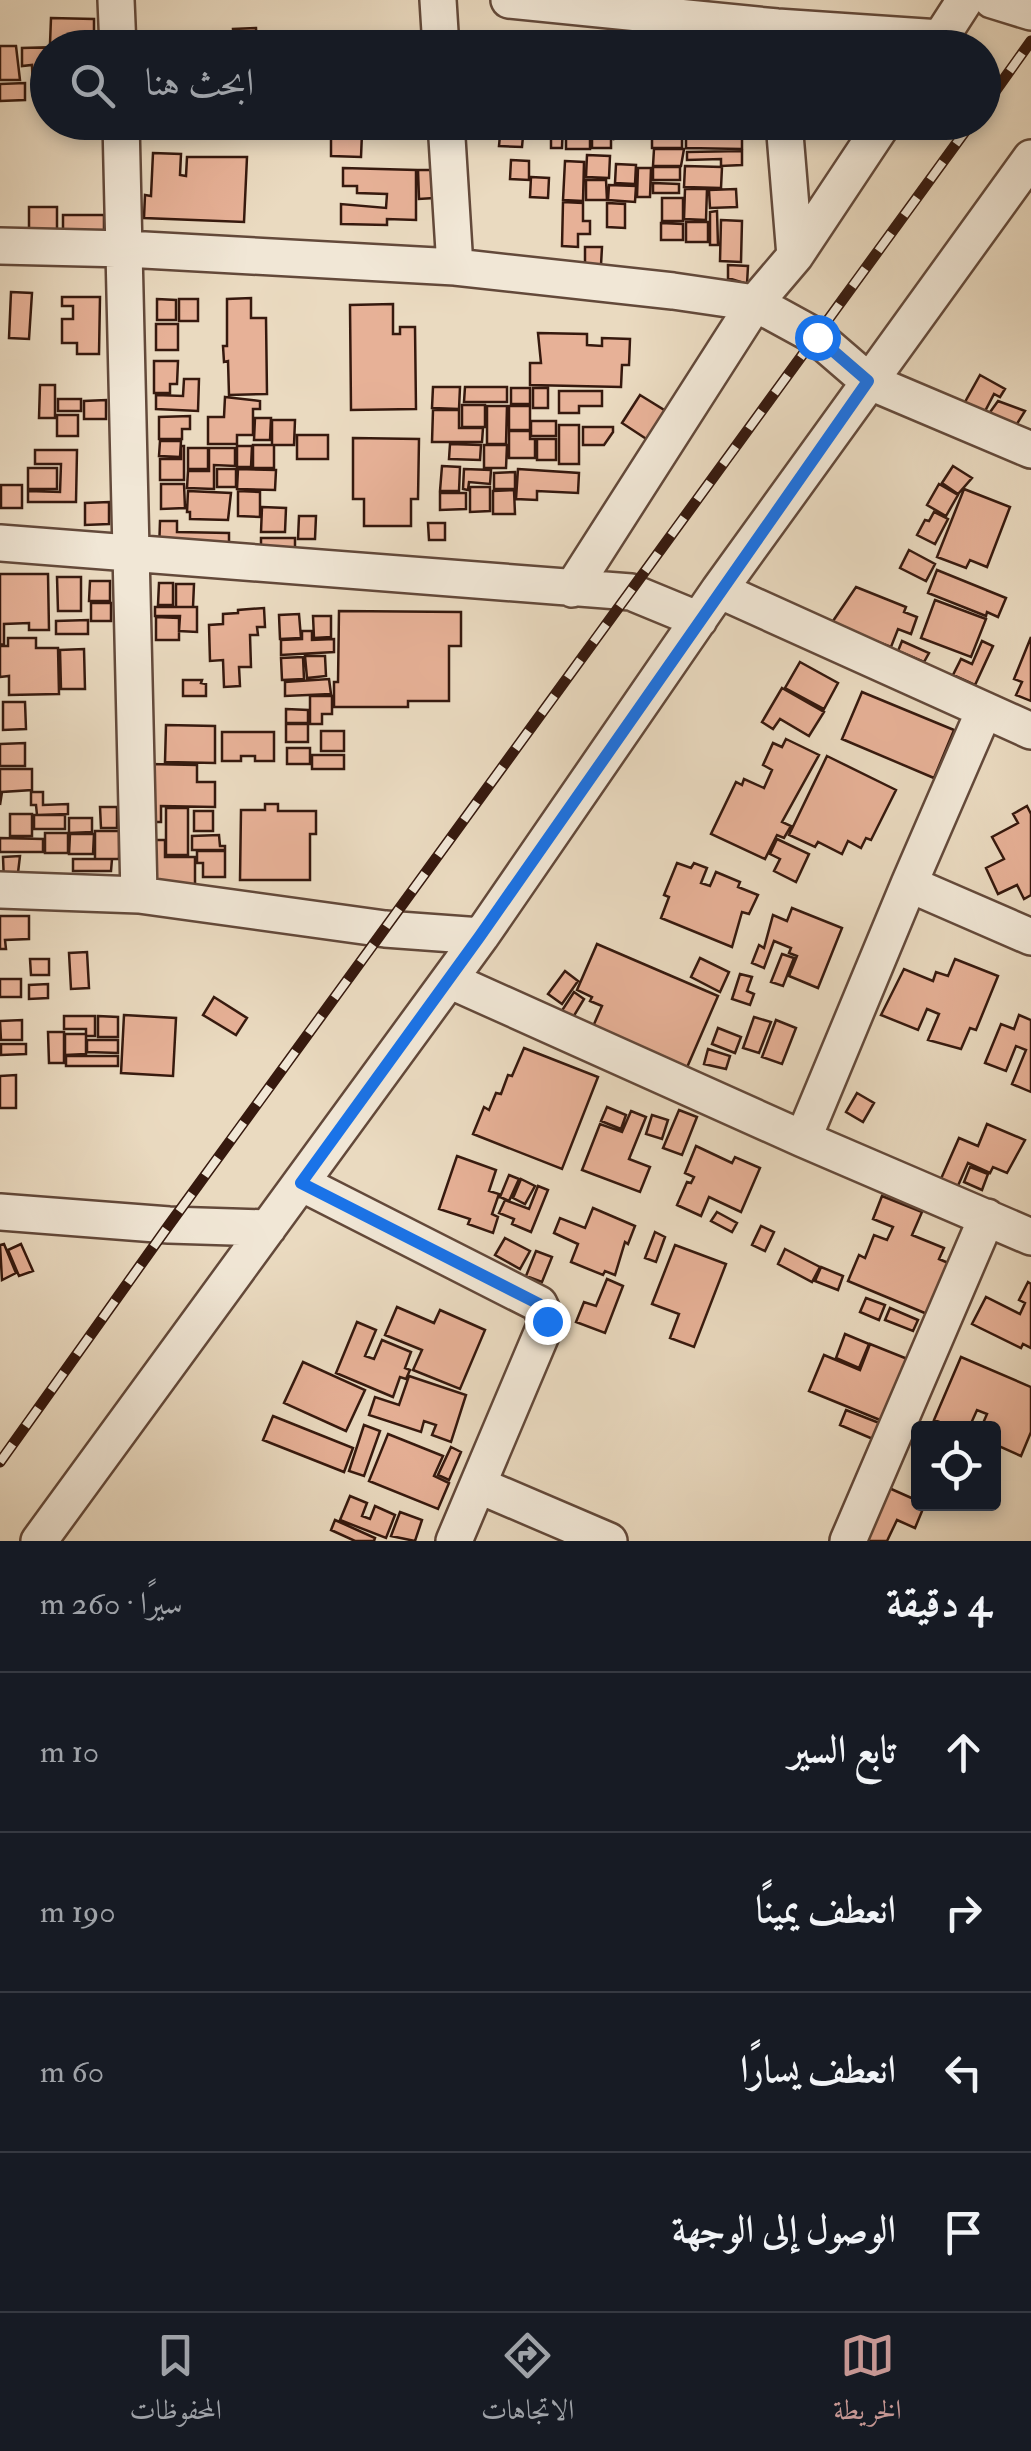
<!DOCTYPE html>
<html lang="ar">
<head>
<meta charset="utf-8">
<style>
  :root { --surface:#171b24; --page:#242831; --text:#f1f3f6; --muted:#9ea1a6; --line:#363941; --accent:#c59692 }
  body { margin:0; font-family:"IM FELL Double Pica",Amiri,serif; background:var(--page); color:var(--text); direction:rtl }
  .controls { position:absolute; right:30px; bottom:30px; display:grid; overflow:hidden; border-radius:10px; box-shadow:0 5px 15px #0003 }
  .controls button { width:90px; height:90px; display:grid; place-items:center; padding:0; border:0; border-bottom:2px solid var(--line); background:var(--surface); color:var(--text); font:50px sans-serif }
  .stop { position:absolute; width:30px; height:30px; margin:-22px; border:8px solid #1a73e8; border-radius:50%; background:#fff }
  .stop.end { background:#1a73e8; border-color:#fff; box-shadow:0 2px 10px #0008 }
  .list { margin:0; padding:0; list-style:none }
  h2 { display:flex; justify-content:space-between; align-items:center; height:130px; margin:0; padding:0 40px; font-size:42px }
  h2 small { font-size:32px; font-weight:400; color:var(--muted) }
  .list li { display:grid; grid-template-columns:65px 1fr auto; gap:30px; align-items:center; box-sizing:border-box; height:160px; padding:0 40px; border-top:2px solid var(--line) }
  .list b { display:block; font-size:38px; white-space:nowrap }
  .list em { font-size:32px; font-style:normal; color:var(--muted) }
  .icon { flex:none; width:55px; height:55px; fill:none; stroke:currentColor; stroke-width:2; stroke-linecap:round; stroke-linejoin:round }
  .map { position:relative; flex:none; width:1031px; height:1541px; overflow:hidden; direction:ltr }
  .search { position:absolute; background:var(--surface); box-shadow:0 5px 15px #0003; left:30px; right:30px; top:30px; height:110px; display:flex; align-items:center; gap:25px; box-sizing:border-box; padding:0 35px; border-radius:55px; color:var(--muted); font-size:38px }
  .sheet { height:770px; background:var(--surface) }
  nav { display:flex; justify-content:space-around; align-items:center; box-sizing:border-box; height:140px; border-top:2px solid var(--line); background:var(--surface); font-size:28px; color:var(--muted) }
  nav a { display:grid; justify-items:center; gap:5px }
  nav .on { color:var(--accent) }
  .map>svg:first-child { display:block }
  .building { fill:#e7b197; stroke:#36190e; stroke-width:2.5 }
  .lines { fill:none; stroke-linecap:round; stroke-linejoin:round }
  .minor-casing { stroke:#63493a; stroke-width:40 }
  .minor { stroke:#f1e7d6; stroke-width:35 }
  .rail-casing { stroke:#36190e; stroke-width:11 }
  .rail { stroke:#f1e7d6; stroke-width:8; stroke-dasharray:22; stroke-linecap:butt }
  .route { stroke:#1a73e8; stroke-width:12 }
</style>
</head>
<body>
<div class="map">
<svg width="1031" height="1541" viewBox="0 0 1031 1541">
  <rect width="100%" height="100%" fill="#eadac0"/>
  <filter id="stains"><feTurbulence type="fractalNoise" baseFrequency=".002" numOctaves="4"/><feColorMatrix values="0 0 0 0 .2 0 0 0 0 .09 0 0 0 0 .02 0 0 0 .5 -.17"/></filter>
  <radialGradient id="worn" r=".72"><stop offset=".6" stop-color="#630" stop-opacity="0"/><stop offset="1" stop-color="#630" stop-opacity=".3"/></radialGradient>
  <path class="building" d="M51 18 94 19V45L50 44Z
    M256 28 257 48H234L233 29Z
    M0 46H16L20 80H0Z
    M58 47 48 48V91H33L32 65 22 66V48Z
    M25 83V100L0 101V84Z
    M294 122H364V129L295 130Z
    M470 122H495L496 132H470Z
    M545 122H563L562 148H551V136H544Z
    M623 122H637V134L614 139 613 124Z
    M686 125H742V149L686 148Z
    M590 131V149H566V132Z
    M592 131H611V148H592Z
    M331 132 362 133 361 157 331 156Z
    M500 135 523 136 522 147 499 146Z
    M652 135H682V148H652Z
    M654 149H684L681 166H653Z
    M742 151V165L721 166V159L687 160V152Z
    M153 153 181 154 180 175 186 176 187 157H247L244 222 144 218 145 195 151 196Z
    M587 155 610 156 609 178 586 177Z
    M511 160 529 161V180L510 179Z
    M565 161 584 162 583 201 563 200Z
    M616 164 636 165 635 184 615 183Z
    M685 166 722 167 721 188 684 187Z
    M653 167H680V180H653Z
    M343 168 416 170V220L387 219V225L341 224V204L386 208 387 194 357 193V186H343Z
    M638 168H651L650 197H637Z
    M418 170H433L434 198 419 199Z
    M531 177 549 178 548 198 530 197Z
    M586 180H606L607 200H586Z
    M653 183 679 184V193H653Z
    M609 185 636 186 635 202 608 200Z
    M685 189H707L706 220 684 219Z
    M736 189 737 207 710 208 709 190Z
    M662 198H683V221H662Z
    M563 202 583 203V221H590V234H578V247L562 246Z
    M607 203 625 204V228L607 227Z
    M29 207H57V235H29Z
    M717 211 718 245H710V212Z
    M63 215H104V235H63Z
    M721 220 742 221 741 262 720 261Z
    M686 222H708V242H686Z
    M661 223 683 224V240H661Z
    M585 247H602L601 265H585Z
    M728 265 748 266 747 284 728 278Z
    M11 292 32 293 29 339 9 338Z
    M62 297H100L99 354H77V343H62V319H73V306H62Z
    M251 298V318H266L267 394 229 395 228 361 224 362 223 346H227V299Z
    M157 299 176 300V320H157Z
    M179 299H198V321H179Z
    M393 304V334H400V327H415L416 409 351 410 350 305Z
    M156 324H178V350H156Z
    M538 333 587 334V345L602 346V338L630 339 629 365H622L621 387 530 385V363H541Z
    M154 361H178L177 384H170V393H154Z
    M980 375 1005 389 1000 397 994 394 983 415 960 411Z
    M184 379H199L198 411 156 409V395L183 396Z
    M40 385H55V418H39Z
    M433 387H460L459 409 432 408Z
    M465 387H507V402H464Z
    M511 388H530V404H511Z
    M533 388H548V408H533Z
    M559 391H602V406H579V413H559Z
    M640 395 669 413 651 442 622 423Z
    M225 397 260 401V409H253V435H237V444H208V417H224Z
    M58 399H81V411H58Z
    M106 400V419H84V401Z
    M998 401 1025 411 1015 427 988 415Z
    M462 405H485V427H462Z
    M487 406H507L506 444H487Z
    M509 406H530V430H509Z
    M433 410H459V428H483L482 442H432Z
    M57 415H78V436H57Z
    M190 416V429H182V439H159V417Z
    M255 418H271L270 440H254Z
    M272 420H295L294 445H272Z
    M531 421H556V436H531Z
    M559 425H579V464H559Z
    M583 427H613V432L604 445H583Z
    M509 431H530V439H535V458H509Z
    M297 435H328V459H297Z
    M353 438 419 439 418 499H411V526H364V499H353Z
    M537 439H556V460H537Z
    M160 441H181L180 457 159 456Z
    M450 444 481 445 480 460 449 459Z
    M253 445H274V468H253Z
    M484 445H507L506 468H484Z
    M181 446H184V480H160V459H181Z
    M237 446H252L251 467H237Z
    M188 448H208V469H188Z
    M209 448H235V466L214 465V489L187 488 188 471H209Z
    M35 450H77L76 502H28V491L60 492 61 464H35Z
    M442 466 460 467 459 491H440Z
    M953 466 972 478 958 494 942 483Z
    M28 468H57V489H28Z
    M217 469H236V487H217Z
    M238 469 276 470 275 490 237 489Z
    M464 469 491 470 490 484 469 482 468 490 463 489Z
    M518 469 579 473 578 493 537 491V500L516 499Z
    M515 472V489H494V473Z
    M161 484H184L185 508 161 509Z
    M939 484 958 495 946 516 927 505Z
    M1 485H22V508H1Z
    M470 487H490V511L470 512Z
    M964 489 1010 507 987 567 970 560 966 568 937 557Z
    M514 490 515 514H493V491Z
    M188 491 231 493 228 520 190 519V512H187Z
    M238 491 260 492V517L238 516Z
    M440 493H466V509L440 510Z
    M109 502V524L85 525V503Z
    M262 507 286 508 285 532H261Z
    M934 512 948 519 935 544 917 535 925 520 929 521Z
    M299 516H316L315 539H298Z
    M160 521H177V532L229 533V553L159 552Z
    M428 523H445V540H429Z
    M261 538H295V554H261Z
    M909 550 935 564 926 581 900 568Z
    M937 570 1006 598 998 617 987 612 986 616 928 593Z
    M0 574H48L49 630H29V623L4 624V644L0 645Z
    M57 577H81V611H58Z
    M90 581H110V601H89Z
    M159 583H173V605H158Z
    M176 584H194L193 607H176Z
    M856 587 906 607 904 612 917 617 911 634 898 629 891 647 831 624Z
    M935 600 986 619 971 657 921 638Z
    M91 603H111V621H91Z
    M155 607H197V632L179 631 180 616H155Z
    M264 608 265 627H257L258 635H250L251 667H239L240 686 224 687 223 660 210 661 209 625 223 624V614L238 613V610Z
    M339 611 461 612V646H449V701H408V707H334V682H338Z
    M299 614 301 638 280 639 279 615Z
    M313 616H331V637L314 638Z
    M156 617 179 618V640H156Z
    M88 620V634H56V621Z
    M302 631H312V640L334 639V652L281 655V640L302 639Z
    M1031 637V701L1016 695 1022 682 1014 679Z
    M8 638H36V648H58L59 694 9 695V676L0 677V646H8Z
    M902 641 929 653 924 662 898 651Z
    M982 641 993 646 975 685 953 675 961 659 972 664Z
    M84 649 85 689H61L60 650Z
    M305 656H325L326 676 307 678Z
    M303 657 304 679 282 680 281 658Z
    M800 662 838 683 824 709 785 688Z
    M329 679 331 694 285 696V682Z
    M183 680H202L201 683 206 684V696H183Z
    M782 688 824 712 809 736 780 719 773 729 762 722Z
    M862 692 954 730 934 778 842 739Z
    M310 696H332V714H322V724H310Z
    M3 702H25L26 729 3 730Z
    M286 709 308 710V723H286Z
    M286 724H308V742H286Z
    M166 725 215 726V763L165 762Z
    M321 731H344V751H321Z
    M222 732H274V761H255V756H241V761H222Z
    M786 739 819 755 782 822 791 826 784 838 777 835 765 859 711 834 736 782 742 785 744 779 764 788 772 770 763 765 773 743 782 747Z
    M25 743V766H0V744Z
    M287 748H310V764H287Z
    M312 755H344V769H312Z
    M827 756 896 790 871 840 866 838 861 848 848 841 842 854 818 842 815 847 789 835Z
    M149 764 197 765V782H215V807L161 806V822H148Z
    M0 769H32V790L2 792 0 805Z
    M31 792H43V805L68 804V814L37 815 36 805H31Z
    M265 804H278V811H316V834H310V880H240L241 810H265Z
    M1027 806 1031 814V895L1024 899 1017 885 998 894 986 868 1004 859 992 837 1018 823 1013 814Z
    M100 807H117V828H101Z
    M166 808H188V855H166Z
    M194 811H213V831H194Z
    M10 814H32V836H10Z
    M34 815H65V829H34Z
    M69 818H92V832L69 833Z
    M95 831H119V859H95Z
    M45 833H68V853H45Z
    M70 834H94L93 854H69Z
    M219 835 220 846H225V850H192V836Z
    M0 838 43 839V852H0Z
    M777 839 809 854 796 882 774 871 780 859 770 854Z
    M154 840H165V857H195V885H154Z
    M197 851H225V877H203V863H197Z
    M20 856 17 881 4 882 3 857Z
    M73 859H112L111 871H73Z
    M677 863 691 868 694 863 707 868 701 883 710 886 716 872 740 882 738 887 758 895 749 914 742 912 732 947 661 918 669 897 664 895Z
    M792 908 842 928 818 988 789 976 797 956 789 953 791 948 774 941 764 968 752 963 759 945 764 948 773 915 787 921Z
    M0 916H29V939L5 940 6 949H0Z
    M597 944 718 996 685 1072 591 1031 602 1006 590 1001 592 997 577 990Z
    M87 952 89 988 71 989 69 953Z
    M782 954 794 958 783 986 771 982Z
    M700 958 729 972 720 992 691 977Z
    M30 959H49V975H31Z
    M955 959 998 976 976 1030 970 1028 961 1049 928 1040 939 1014 927 1009 918 1030 881 1015 904 969 933 981 936 972 948 976Z
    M565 971 578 981 562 1004 548 994Z
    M740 974 752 977 747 991 754 994 750 1005 732 999Z
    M0 979H21V997H0Z
    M48 984V998L29 999V985Z
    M574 992 584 999 572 1019 561 1012Z
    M214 997 247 1018 236 1035 203 1015Z
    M124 1015 176 1018 173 1076 121 1073Z
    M1019 1015 1031 1020V1092L1012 1084 1026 1050 1016 1046 1006 1071 985 1063 1001 1024 1014 1029Z
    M64 1016H95V1036H86V1029H64Z
    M98 1016 118 1017V1037H98Z
    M754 1017 771 1022 759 1053 743 1048Z
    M22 1020V1040H1L0 1021Z
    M776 1020 796 1028 782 1064 762 1057Z
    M718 1028 741 1037 735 1053 712 1044Z
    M48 1032H64V1063H49Z
    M65 1034H86V1054L65 1055Z
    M87 1040H118V1053L87 1052Z
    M1 1044H26V1054L1 1055Z
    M524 1048 598 1077 562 1169 473 1134 484 1107 489 1110 496 1093 501 1094 508 1075 512 1076Z
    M708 1049 730 1056 726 1069 704 1064Z
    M66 1056H118V1066H66Z
    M16 1075V1108H0V1076Z
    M857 1093 874 1103 863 1122 846 1112Z
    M607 1107 626 1115 621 1129 601 1121Z
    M679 1110 697 1117 682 1155 663 1148Z
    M631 1111 646 1117 629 1159 650 1167 640 1192 582 1170 600 1124 622 1132Z
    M652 1115 668 1120 662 1139 646 1134Z
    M987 1124 1025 1140 1007 1173 993 1167 990 1173 968 1163 957 1188 940 1181 959 1138 978 1146Z
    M696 1146 732 1163 735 1157 760 1168 741 1212 709 1197 701 1216 677 1205 687 1182 691 1183 694 1177 685 1173Z
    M457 1156 496 1170 489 1191 499 1194 492 1214 498 1217 493 1233 468 1224 470 1219 439 1209Z
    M970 1167 988 1174 982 1190 964 1182Z
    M509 1175 519 1179 509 1201 500 1197Z
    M521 1179 535 1186 525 1204 513 1198Z
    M538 1186 548 1190 531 1232 512 1224 514 1219 499 1213 505 1200 529 1209Z
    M882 1196 922 1212 912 1235 944 1248 939 1259 953 1265 932 1316 848 1281 859 1255 865 1258 874 1235 887 1240 893 1227 873 1219Z
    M593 1208 635 1226 628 1244 625 1242 615 1275 605 1271 603 1275 571 1262 578 1244 554 1233 560 1218 585 1228Z
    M717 1212 737 1223 732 1232 711 1221Z
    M761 1226 774 1232 765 1251 752 1245Z
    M655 1232 665 1237 656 1262 645 1258Z
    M505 1238 530 1251 520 1269 495 1255Z
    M4 1244 16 1273 2 1280 0 1245Z
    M21 1244 33 1271 19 1276 8 1250Z
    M675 1245 726 1264 694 1347 670 1338 679 1314 652 1304Z
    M785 1249 820 1267 812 1282 778 1264Z
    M536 1251 552 1257 542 1282 526 1276Z
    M821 1267 843 1276 838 1290 815 1281Z
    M607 1279 623 1286 605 1333 576 1322 584 1302 596 1306Z
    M1028 1282 1031 1284V1348L1023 1344 1021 1348 972 1324 986 1297 1020 1314 1025 1303 1019 1300Z
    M866 1298 885 1305 879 1320 860 1312Z
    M397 1307 434 1323 440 1310 485 1330 460 1389 413 1370 422 1350 385 1335Z
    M890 1308 918 1320 913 1331 885 1320Z
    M357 1322 376 1330 365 1356 374 1359 382 1340 411 1352 405 1368 410 1370 406 1379 400 1377 393 1397 336 1373Z
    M845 1334 869 1344 859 1368 836 1358Z
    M870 1344 910 1360 885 1422 809 1391 824 1355 860 1370Z
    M961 1357 1031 1387V1432L1021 1456 994 1444V1428H981L987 1414 977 1410 969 1428H955L934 1420Z
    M303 1362 365 1390 346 1431 284 1403Z
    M409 1376 466 1395 451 1442 432 1435 436 1425 424 1421 421 1432 369 1415 375 1397 399 1405Z
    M846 1410 887 1426 880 1442 840 1425Z
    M273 1416 353 1448 344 1472 263 1440Z
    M364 1425 380 1431 364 1476 349 1471Z
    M388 1434 443 1456 434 1476 449 1483 438 1509 369 1481Z
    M451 1447 461 1452 449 1480 438 1475Z
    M880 1484 925 1504 915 1528 897 1520 887 1541H855Z
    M350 1496 367 1503 362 1516 370 1519 375 1506 395 1515 386 1538 340 1520Z
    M400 1512 422 1520 415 1541 391 1536Z
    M335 1520 375 1538 374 1541H355L331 1530Z"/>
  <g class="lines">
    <defs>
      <path id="minor" d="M116 0 118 48
        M438 0 441 48
        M509 0 777 27 940 38
        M992 0 1031 12
        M934 48 965 0
        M121 122 139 895
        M446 122 455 267
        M784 122 795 256
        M0 246 126 249 455 267 673 291 755 303 817 337 868 381 1031 450
        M0 543 631 592 699 620
        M572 589 755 303 795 256 884 122
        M719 590 1031 731
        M909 884 1031 937
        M0 890 139 895 385 929 481 936
        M449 980 803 1139 1031 1237
        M803 1139 909 884 984 711
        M301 1183 539 1304 547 1321 454 1541
        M0 1212 169 1225 268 1228
        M478 1485 609 1541
        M39 1541 481 936 719 590 1031 158
        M848 1541 987 1217"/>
    </defs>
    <use href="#minor" class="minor-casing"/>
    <use href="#minor" class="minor"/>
    <defs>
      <path id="rail" d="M984 107 1031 41
        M0 1462 169 1225 972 122"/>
    </defs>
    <use href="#rail" class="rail-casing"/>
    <use href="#rail" class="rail"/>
  </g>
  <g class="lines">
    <path class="route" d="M547 1321 539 1304 301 1183 480 936 868 381 817 337"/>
  </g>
  <rect width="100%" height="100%" filter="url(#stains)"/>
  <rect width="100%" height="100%" fill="url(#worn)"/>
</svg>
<div class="controls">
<button><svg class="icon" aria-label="locate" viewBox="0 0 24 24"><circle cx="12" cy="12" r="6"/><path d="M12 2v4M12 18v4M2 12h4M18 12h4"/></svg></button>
</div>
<div class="stop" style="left:817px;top:337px"></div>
<div class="stop end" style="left:547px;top:1321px"></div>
<div class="search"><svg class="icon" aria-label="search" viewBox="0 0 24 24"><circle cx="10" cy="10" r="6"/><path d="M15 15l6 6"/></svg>ابحث هنا</div>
</div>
<section class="sheet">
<h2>4 دقيقة<small>سيرًا · 260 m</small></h2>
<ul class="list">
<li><svg class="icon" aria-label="ahead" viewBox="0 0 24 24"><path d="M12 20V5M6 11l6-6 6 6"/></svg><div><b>تابع السير</b></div><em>10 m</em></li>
<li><svg class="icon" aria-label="right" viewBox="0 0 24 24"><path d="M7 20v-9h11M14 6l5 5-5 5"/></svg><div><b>انعطف يمينًا</b></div><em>190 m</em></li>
<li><svg class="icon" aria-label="left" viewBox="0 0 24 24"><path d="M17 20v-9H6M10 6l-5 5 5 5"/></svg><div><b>انعطف يسارًا</b></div><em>60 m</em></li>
<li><svg class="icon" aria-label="arrive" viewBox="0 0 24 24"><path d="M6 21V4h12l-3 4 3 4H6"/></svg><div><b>الوصول إلى الوجهة</b></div></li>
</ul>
</section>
<nav>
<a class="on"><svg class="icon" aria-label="map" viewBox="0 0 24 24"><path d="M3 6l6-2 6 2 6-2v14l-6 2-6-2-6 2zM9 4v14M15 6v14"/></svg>الخريطة</a>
<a><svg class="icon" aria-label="directions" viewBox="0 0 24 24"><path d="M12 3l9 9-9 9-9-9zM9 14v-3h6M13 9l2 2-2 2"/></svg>الاتجاهات</a>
<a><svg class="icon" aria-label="saved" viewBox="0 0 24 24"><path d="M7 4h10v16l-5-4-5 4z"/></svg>المحفوظات</a>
</nav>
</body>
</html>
